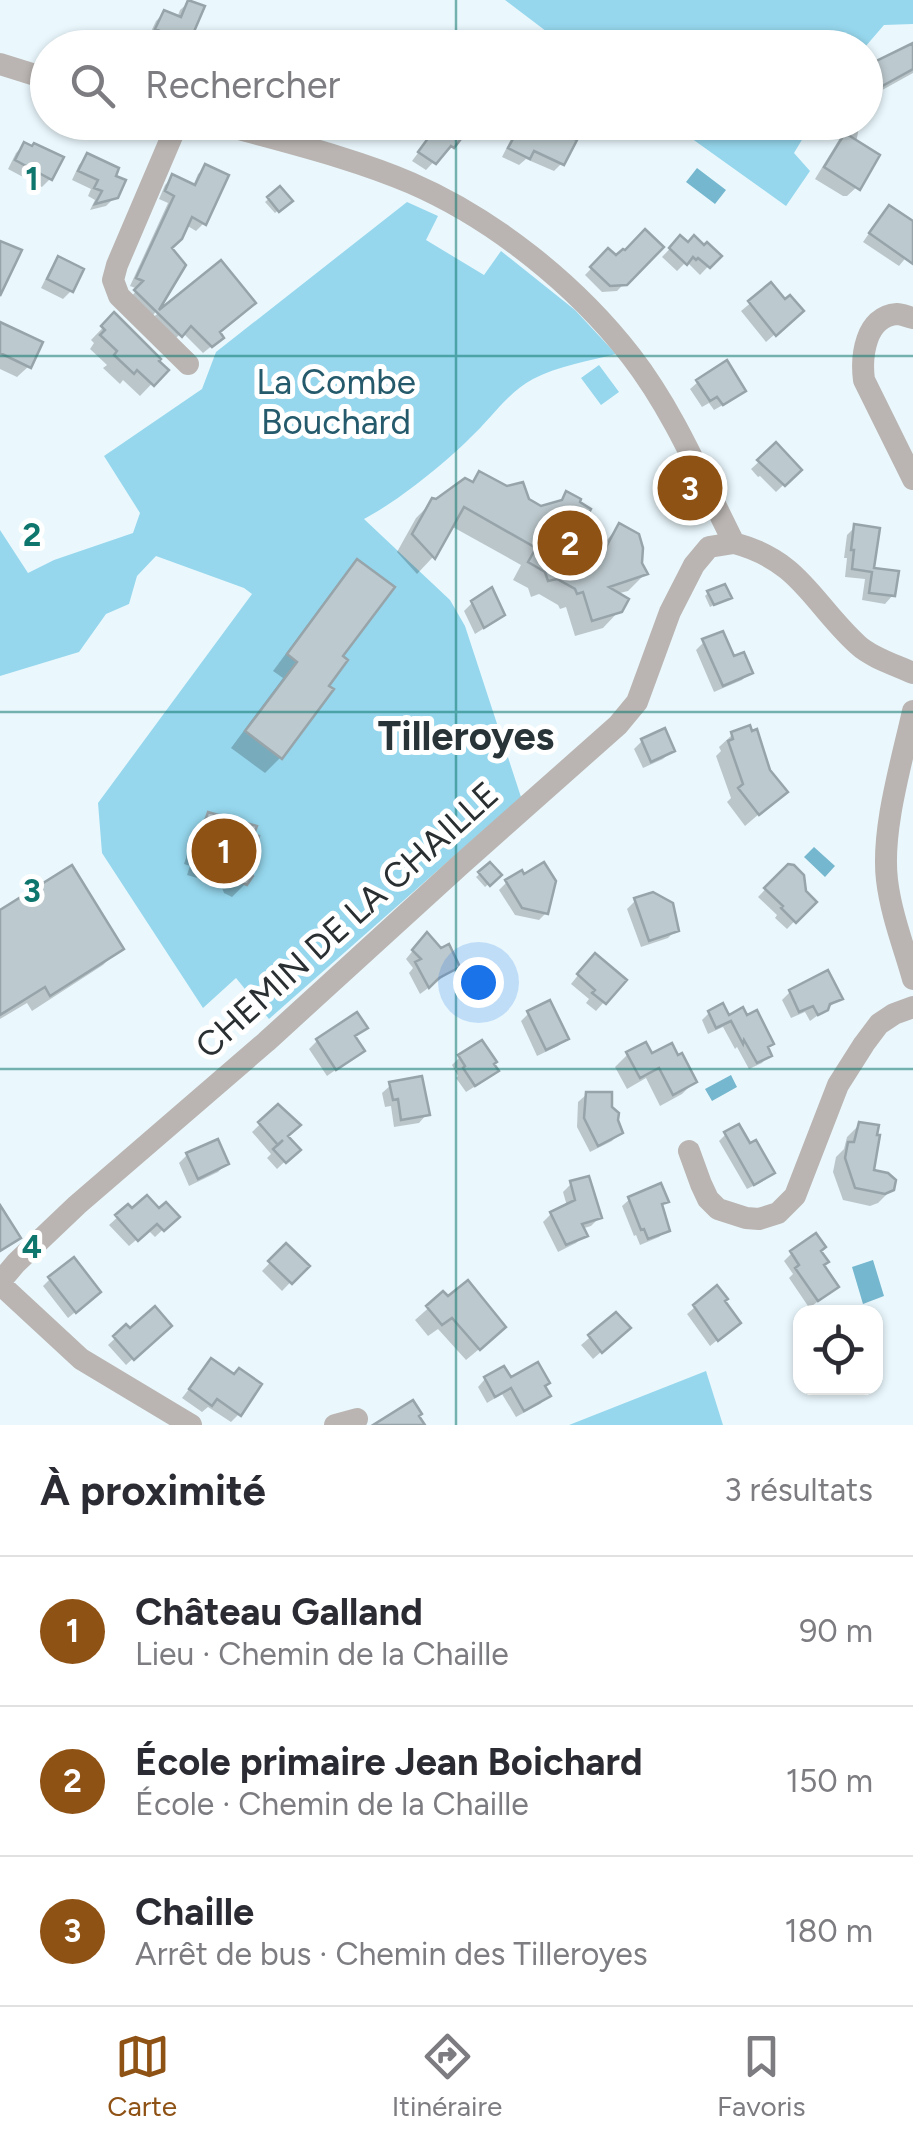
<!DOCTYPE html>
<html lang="fr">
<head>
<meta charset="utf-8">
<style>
  :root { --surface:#fff; --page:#f2f2f3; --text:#2b2b33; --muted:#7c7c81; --line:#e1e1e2; --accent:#8f5215 }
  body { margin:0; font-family:Figtree,sans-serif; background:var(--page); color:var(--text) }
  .controls { position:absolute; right:30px; bottom:30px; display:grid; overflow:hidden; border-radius:20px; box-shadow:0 2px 8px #0004 }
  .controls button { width:90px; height:90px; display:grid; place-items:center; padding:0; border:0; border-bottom:2px solid var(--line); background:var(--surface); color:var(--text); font:50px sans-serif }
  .you { position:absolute; left:478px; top:982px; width:35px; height:35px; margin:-25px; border:8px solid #fff; border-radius:50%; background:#1a73e8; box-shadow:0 0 0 15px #1a73e833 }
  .badge { display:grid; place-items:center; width:65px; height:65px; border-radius:50%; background:var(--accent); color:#fff; font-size:32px; font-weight:700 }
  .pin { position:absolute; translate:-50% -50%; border:5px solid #fff; box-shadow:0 2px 10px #0006 }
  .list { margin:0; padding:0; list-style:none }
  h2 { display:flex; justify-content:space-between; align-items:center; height:130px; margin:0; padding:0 40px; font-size:42px }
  h2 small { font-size:32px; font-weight:400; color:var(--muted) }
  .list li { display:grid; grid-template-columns:65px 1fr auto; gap:30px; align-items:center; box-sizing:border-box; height:150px; padding:0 40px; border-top:2px solid var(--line) }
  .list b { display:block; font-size:38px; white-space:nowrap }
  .list p { margin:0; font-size:32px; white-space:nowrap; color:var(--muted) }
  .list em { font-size:32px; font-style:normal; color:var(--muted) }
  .icon { flex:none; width:55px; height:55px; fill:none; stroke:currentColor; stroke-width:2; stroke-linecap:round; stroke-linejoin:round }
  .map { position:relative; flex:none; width:913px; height:1425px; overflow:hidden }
  .search { position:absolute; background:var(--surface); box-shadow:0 2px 8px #0004; left:30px; right:30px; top:30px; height:110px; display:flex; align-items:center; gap:25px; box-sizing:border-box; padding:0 35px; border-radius:55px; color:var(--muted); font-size:38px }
  .sheet { height:580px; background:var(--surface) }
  nav { display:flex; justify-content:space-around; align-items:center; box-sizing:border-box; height:140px; border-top:2px solid var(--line); background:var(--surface); font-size:28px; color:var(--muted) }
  nav a { display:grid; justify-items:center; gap:5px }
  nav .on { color:var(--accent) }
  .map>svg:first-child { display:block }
  .green { fill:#96d7ed }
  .water { fill:#75b7ce }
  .shadow { fill:#0003; fill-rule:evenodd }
  .building { fill:#bcc9ce; stroke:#97a4a9; stroke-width:2.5 }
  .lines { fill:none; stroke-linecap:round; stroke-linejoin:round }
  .minor { stroke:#bab5b2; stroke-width:22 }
  .grid { fill:none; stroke:#0f766e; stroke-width:2.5; stroke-opacity:0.55 }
  .labels { text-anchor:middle; stroke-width:10; stroke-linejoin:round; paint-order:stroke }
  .park-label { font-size:35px; fill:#245a6b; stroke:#fff }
  .street-label { font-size:35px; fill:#2a2f31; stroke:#fff }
  .quarter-label { font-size:40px; font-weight:bold; fill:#293438; stroke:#fff }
  .grid-label { font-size:32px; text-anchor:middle; font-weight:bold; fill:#0f766e; stroke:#fff; stroke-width:10; stroke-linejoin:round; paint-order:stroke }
</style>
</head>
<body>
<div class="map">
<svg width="913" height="1425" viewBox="0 0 913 1425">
  <rect width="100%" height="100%" fill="#eaf8fd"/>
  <path class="green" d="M505 0H913V24L884 25 865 47H567Z
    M670 123H812L794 153 810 171 786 206Z
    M407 202 438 216 426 240 484 275 501 251 575 310 616 354C589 361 558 366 533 379 508 392 491 419 470 438 443 465 398 501 364 519L450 600 465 626 521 797 269 1019 236 978 203 1008 102 853 98 803 252 594 244 588 156 556 137 576 129 604 106 614 79 652 0 676V530L28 573 54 560 133 533 140 513 104 456 202 389 216 352Z
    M599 365 619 392 601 405 581 378Z
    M706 1371 723 1425H569Z"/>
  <path class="water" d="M697 168 726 190 715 204 686 182Z
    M814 847 835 866 825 877 804 857Z
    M731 1075 737 1087 712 1101 705 1089Z
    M873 1260 884 1296 863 1304 852 1267Z"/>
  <path class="shadow" d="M189 2 188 40 180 48 168 43 165 45 148 38 156 21 164 13 177 18 180 10Z
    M913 46V73L866 99V69Z
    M359 122H379L372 130Z
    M535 122 562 163 554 171 526 159 519 165 502 157 511 139 519 131 527 135Z
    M828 122H860L856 143 859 185 847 196H843L815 179 846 128Z
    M435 130 461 135 452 147 444 154 442 153 426 170 412 161Z
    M24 145 50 179 42 187 8 169 16 153Z
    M87 156 115 197 106 206 90 210 95 200 88 196 91 189 72 180 79 165Z
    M206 167 204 223 196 231 186 225 169 249 183 266 151 319 221 263 217 332 213 345 203 353 182 332 172 342 129 299 138 289 130 286 168 203 159 199 165 185 173 177 193 186 198 174Z
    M280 189 289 201 275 213 265 202Z
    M881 216 913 224V249L899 266 863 242Z
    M680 238 718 256 700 275 689 264 687 266 684 264 677 271 662 257Z
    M660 247 617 291 602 292 585 275 608 251 616 259Z
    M59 259 71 291 63 299 41 288 51 268Z
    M771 286 792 319 766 342 741 311Z
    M114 316 165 370 140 396 123 380 120 384 103 368 107 365 90 349 94 343 91 340Z
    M0 325 29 366 17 377 0 369Z
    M698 382 742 390 735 398 714 410 709 403 702 407 690 389Z
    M776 446 799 470 776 492 760 476 758 477 751 469Z
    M479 474 541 508 557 504 567 494 574 535 599 549 619 526 645 574 628 591 616 594 620 610 603 628 575 636 566 607 560 609 558 605 539 594 531 597 528 588 513 580 521 565 451 526 433 557 417 574 397 552 416 518 433 501 471 483Z
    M855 527 872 570 893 595 885 604 862 600 865 579 845 577 847 558H844L847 535Z
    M357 562 340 657 281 757 265 773 231 748 283 678 273 671 342 578Z
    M708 593 729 597 710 607 705 596Z
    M472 603 502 614 494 622 475 634 464 611Z
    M704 642 732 659 750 672 742 680 714 692 696 650Z
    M732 735 768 771 785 792 745 826 727 802 731 798 716 756 721 751 719 747Z
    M642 741 672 751 663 759 643 768 634 749Z
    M209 814 245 884 232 897 224 893 221 885 187 875 190 866 184 864 196 827ZM201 826H206L194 864 189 862Z
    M490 865 499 875 485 887 476 877Z
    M788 866 804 892 813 902 787 929 775 918 777 915 758 897Z
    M507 882 546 913 539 920 515 915 499 890Z
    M636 900 676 930 668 938 641 947 627 909Z
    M0 913 120 948 103 965 32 1011 27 1003 0 1019Z
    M419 943 457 967 420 994 409 973 413 968 406 959Z
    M587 964 604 1002 596 1011 586 1003 589 999 571 984Z
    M790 992 840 999 810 1021 805 1012 791 1018 782 1000Z
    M529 1013 566 1038 558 1046 537 1056 521 1021Z
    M709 1013 728 1018 766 1049 769 1055 762 1063 749 1069 737 1047 735 1049 723 1027 708 1034 702 1020Z
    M356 1016 364 1028 353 1038 362 1051 327 1076 309 1049 317 1041Z
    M628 1054 651 1057 694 1082 682 1094 660 1106 646 1078 627 1089 615 1067Z
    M460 1057 492 1064 496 1071 487 1079 466 1092 456 1078 458 1076 452 1065Z
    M391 1085 427 1114 419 1123 394 1127 391 1106 385 1107 382 1093Z
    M587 1094 620 1132 612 1141 590 1152 577 1127 578 1102Z
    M278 1107 285 1137 297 1150 277 1169 267 1158 271 1154 252 1132Z
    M860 1124 872 1172 892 1189 878 1203 870 1206 843 1200 833 1172 836 1157 844 1149 847 1137Z
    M726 1134 772 1173 765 1180 747 1189 719 1141Z
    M187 1155 226 1164 218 1172 189 1186 179 1163Z
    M571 1184 599 1218 591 1226 581 1229 585 1235 576 1243 558 1252 543 1222 551 1214 567 1206 563 1192Z
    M630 1199 666 1201 660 1207 667 1230 659 1237 640 1245 636 1235 634 1236 622 1206Z
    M128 1208 159 1212 176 1217 155 1237 148 1230 129 1246 109 1225Z
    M286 1246 306 1266 282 1291 262 1271Z
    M818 1251 821 1266 836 1287 812 1306H808L789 1278 793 1274 784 1261 792 1253Z
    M50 1279 91 1299 68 1318 43 1286Z
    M716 1289 731 1329 710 1346 687 1314Z
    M443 1295 490 1340 466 1360 438 1329 428 1336 415 1320Z
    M616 1315 619 1336 593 1359 581 1345Z
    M169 1325 126 1365 108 1345 126 1328 130 1332Z
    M211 1361 239 1414 231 1422 208 1407 202 1412 182 1398Z
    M485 1379 510 1381 543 1387 548 1396 540 1404 516 1417 502 1394 487 1403 478 1387Z"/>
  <path class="building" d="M188 0 205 6 190 41 177 36 176 38 155 29 164 10 181 17Z
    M913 43V69L866 95V66Z
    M440 122H455L467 131 454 148 451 146 436 164 418 152Z
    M535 122H553L565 129 562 133 577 140 564 165 534 151 530 159 508 148 519 128 530 133Z
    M845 133 880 155 860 190 824 167Z
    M24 142 32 146 34 143 64 157 52 180 15 160Z
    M87 153 119 168 116 176 126 180 118 198 95 204 102 191 94 188 98 180 78 171Z
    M205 164 229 175 206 225 192 217 182 239 172 248 186 265 159 310 221 260 256 303 220 332 224 338 212 347 191 326 182 337 134 290 143 281 136 278 174 196 165 191 172 174 195 185Z
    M280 186 293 201 279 212 267 197Z
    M889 205 913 221V264L869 233Z
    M645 229 664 247 627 285 610 286 590 267 608 248 616 255 623 249 625 250Z
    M680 235 688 242 694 235 704 245 707 242 722 256 710 268 698 258 696 260 693 257 687 265 669 248Z
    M0 241 22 250 0 296Z
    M58 256 84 269 73 292 47 279Z
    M771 282 785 299 790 295 804 311 776 336 748 301Z
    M114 312 161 359 159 361 169 370 154 386 137 370 134 374 114 355 117 351 100 335 105 330 101 326Z
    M0 322 43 342 31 368 0 353Z
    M727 360 746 391 723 405 717 397 710 401 696 380Z
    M776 442 802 470 785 486 757 460Z
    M479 471 507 486 523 482 529 499 541 506 562 500 566 491 581 499 580 502 591 509 578 534 605 549 619 523 639 534 643 548 642 563 648 574 609 587 629 599 622 612 592 621 583 592 577 594 575 589 557 579 548 581 545 572 528 562 536 548 464 507 435 559 412 534 432 498 436 499 465 478 473 482Z
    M854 524 880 528 874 568 899 571 895 596 869 593 872 572 852 569 854 550H851Z
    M357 559 395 587 343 656 348 660 329 686 334 689 282 759 245 731 297 662 287 654Z
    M725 584 732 598 714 605 707 591Z
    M492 587 505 615 484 628 471 601Z
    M723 631 734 656 744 652 753 673 723 686 702 639Z
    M750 725 752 731 757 729 770 770 788 792 759 815 738 788 743 784 728 741 733 739 731 732Z
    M665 728 675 751 651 762 641 739Z
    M208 812 257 826 254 834 259 836 249 869 253 876 247 885 237 881 234 873 198 862 201 853 195 851Z
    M490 862 502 875 490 886 478 872Z
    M544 862 556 881 548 914 522 908 505 880 522 870 524 874Z
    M788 864 794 865 804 875 806 891 817 902 796 923 781 908 783 906 764 888Z
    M72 865 124 949 50 996 45 987 0 1015V910Z
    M653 892 673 903 679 931 649 941 634 898Z
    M427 932 441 948 449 944 460 967 439 978 429 988 415 962 421 959 412 950Z
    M595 953 627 980 606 1004 592 993 595 990 577 974Z
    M828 970 843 999 830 1004 828 1010 818 1015 813 1006 799 1012 789 990Z
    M550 1000 569 1039 546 1050 527 1011Z
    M723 1003 729 1015 743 1007 747 1015 757 1010 774 1044 768 1047 772 1056 757 1063 744 1040 743 1044 731 1021 716 1028 708 1011Z
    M357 1012 368 1028 355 1036 365 1051 336 1070 316 1039Z
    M482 1040 497 1062 494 1064 499 1071 475 1086 463 1068 465 1066 458 1055Z
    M646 1042 652 1053 672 1043 678 1055 682 1053 697 1082 673 1095 659 1068 640 1078 626 1052Z
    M422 1076 430 1115 401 1120 398 1099 393 1100 389 1082Z
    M586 1092H612V1107L619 1113 618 1120 623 1133 598 1146 584 1118Z
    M278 1104 301 1125 288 1136 301 1150 286 1163 273 1149 283 1140 278 1145 258 1122Z
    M859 1122 879 1125 877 1135H880L874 1170 888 1173 896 1180 894 1190 885 1194 855 1188 845 1158 848 1142H854Z
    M739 1124 750 1143 756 1140 775 1173 754 1185 724 1132Z
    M218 1139 229 1164 198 1179 186 1153Z
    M589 1176 602 1218 582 1224 588 1236 566 1245 550 1212 575 1200 570 1181Z
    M661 1183 669 1202 662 1204 670 1231 648 1239 644 1229 641 1230 628 1197Z
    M147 1195 159 1208 166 1202 180 1217 164 1231 157 1224 138 1241 115 1215 128 1204 132 1208Z
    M0 1205 21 1238 0 1251Z
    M816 1233 826 1247 821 1251 829 1262 824 1265 839 1287 818 1301 795 1268 799 1265 790 1251Z
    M286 1243 310 1266 292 1284 268 1261Z
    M74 1257 101 1292 76 1313 48 1277Z
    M468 1280 506 1327 480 1350 452 1318 442 1325 426 1306 443 1291 448 1296Z
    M717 1285 728 1299 725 1301 741 1323 718 1341 693 1305Z
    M155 1306 172 1326 134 1360 113 1336 126 1324 130 1328Z
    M616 1312 631 1328 602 1353 588 1335Z
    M211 1358 234 1374 239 1368 262 1384 241 1416 217 1399 212 1406 189 1389Z
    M538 1362 550 1383 545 1386 551 1396 524 1411 511 1388 495 1397 484 1377 504 1366 511 1377Z
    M413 1400 422 1414 419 1416 425 1425H373Z"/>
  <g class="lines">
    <path class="minor" d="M0 64 48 79
      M178 122 117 265 113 280 119 296 188 364
      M214 122C280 141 348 156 411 183 494 219 576 285 631 356 675 413 702 480 734 543 801 561 812 603 858 645 872 658 896 665 913 673
      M913 318C908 317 902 314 897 314 865 316 861 357 864 380L913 479
      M913 711C902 761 881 830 887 880 891 914 904 947 913 979
      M689 1151 701 1184 708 1199 718 1209 746 1218 759 1219 778 1213 795 1196 838 1085 864 1044 879 1024 894 1014 913 1007
      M0 1282 16 1263 77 1205 266 1042 459 866 618 725 637 702 670 612 694 565 709 547 734 543
      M0 1284 81 1359 191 1425
      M335 1425 357 1419"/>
  </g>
  <path class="grid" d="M456 0V48M456 122V1425M0 356H913M0 712H913M0 1069H913"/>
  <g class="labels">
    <g class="park-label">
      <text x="336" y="394">La Combe<tspan x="336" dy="40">Bouchard</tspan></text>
    </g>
    <g class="street-label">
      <text transform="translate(347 920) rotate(-42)" y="12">CHEMIN DE LA CHAILLE</text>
    </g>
    <g class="quarter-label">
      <text x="466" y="750">Tilleroyes</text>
    </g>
  </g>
  <g class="grid-label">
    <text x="32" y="190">1</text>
    <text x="32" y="546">2</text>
    <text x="32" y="902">3</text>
    <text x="32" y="1258">4</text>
  </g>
</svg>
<div class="controls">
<button><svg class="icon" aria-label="locate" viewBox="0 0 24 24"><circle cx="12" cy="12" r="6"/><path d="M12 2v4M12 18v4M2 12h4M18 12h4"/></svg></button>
</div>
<div class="you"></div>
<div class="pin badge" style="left:224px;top:851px">1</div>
<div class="pin badge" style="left:570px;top:543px">2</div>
<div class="pin badge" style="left:690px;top:488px">3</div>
<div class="search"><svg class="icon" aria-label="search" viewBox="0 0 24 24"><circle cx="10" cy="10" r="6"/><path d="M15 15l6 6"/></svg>Rechercher</div>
</div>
<section class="sheet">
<h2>À proximité<small>3 résultats</small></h2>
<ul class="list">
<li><span class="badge">1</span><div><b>Château Galland</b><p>Lieu · Chemin de la Chaille</p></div><em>90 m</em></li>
<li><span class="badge">2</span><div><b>École primaire Jean Boichard</b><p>École · Chemin de la Chaille</p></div><em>150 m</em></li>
<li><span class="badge">3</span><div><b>Chaille</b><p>Arrêt de bus · Chemin des Tilleroyes</p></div><em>180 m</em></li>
</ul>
</section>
<nav>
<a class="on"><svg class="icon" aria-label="map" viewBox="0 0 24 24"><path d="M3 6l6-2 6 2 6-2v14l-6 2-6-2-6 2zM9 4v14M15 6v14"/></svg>Carte</a>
<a><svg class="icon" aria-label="directions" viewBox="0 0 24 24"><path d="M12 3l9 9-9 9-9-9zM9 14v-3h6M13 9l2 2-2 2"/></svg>Itinéraire</a>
<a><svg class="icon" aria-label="saved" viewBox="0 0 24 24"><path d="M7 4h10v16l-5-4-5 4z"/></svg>Favoris</a>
</nav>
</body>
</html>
